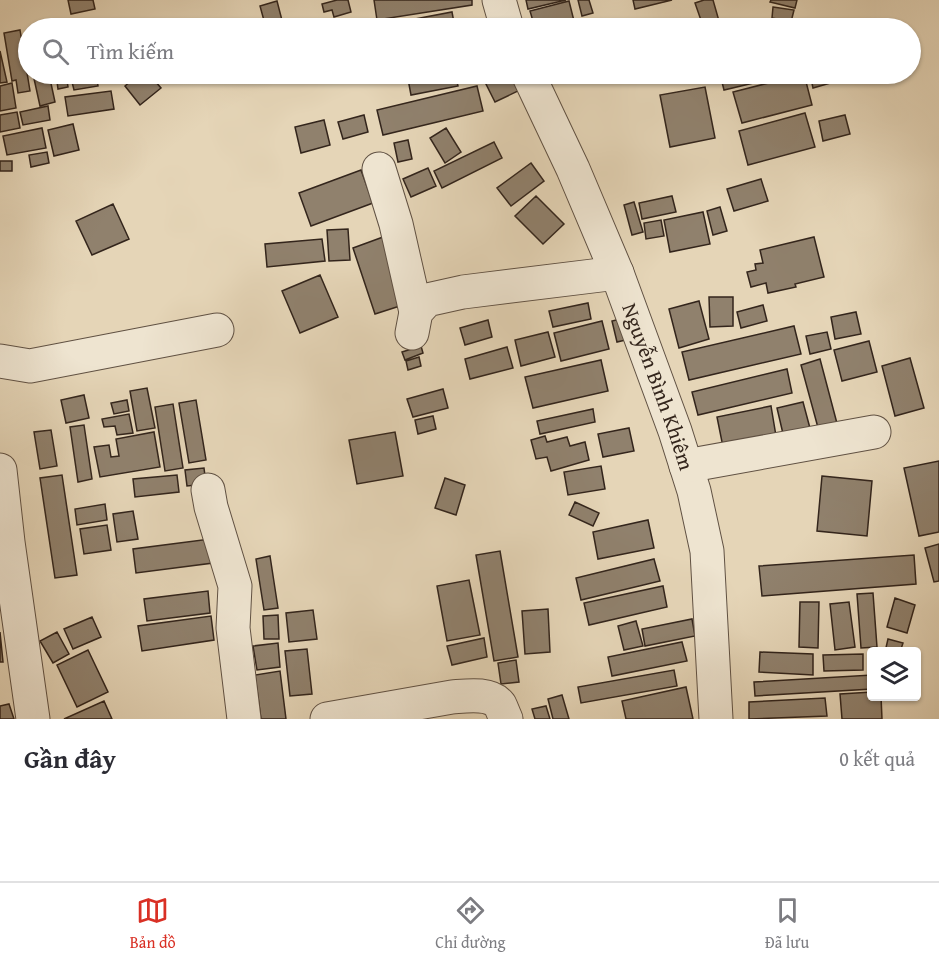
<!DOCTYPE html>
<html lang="vi">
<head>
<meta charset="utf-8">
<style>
  :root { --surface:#fff; --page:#f7f7f7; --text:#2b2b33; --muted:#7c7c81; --line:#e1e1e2; --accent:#d93025 }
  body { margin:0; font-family:"Gentium Book Plus",serif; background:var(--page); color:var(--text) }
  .controls { position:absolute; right:18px; bottom:18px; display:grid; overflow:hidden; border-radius:6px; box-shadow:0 2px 4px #0004 }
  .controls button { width:54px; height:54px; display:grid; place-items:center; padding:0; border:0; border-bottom:2px solid var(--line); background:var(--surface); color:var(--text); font:30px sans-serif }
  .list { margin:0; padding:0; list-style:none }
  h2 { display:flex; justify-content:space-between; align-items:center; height:78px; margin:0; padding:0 24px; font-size:26px }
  h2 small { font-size:20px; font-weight:400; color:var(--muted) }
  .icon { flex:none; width:33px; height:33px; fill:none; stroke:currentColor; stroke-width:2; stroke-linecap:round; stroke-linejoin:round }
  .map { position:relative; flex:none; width:939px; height:719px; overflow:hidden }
  .search { position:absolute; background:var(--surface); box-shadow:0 2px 4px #0004; left:18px; right:18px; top:18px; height:66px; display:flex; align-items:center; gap:15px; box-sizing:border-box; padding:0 21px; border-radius:33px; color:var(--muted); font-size:22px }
  .sheet { height:162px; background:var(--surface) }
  nav { display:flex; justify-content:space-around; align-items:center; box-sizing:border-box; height:84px; border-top:2px solid var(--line); background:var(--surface); font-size:16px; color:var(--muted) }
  nav a { display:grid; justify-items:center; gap:3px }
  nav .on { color:var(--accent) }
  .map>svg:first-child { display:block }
  .building { fill:#90816d; stroke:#33251c; stroke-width:1.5 }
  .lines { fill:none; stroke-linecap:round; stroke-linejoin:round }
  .minor-casing { stroke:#605143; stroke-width:35 }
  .minor { stroke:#eee4d0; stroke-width:33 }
  .labels { text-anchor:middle; stroke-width:4.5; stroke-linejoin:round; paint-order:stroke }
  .street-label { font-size:21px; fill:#33251c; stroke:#eee4d0 }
</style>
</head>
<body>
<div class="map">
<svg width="939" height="719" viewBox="0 0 939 719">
  <rect width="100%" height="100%" fill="#e5d5b7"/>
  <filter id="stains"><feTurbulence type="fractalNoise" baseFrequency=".00333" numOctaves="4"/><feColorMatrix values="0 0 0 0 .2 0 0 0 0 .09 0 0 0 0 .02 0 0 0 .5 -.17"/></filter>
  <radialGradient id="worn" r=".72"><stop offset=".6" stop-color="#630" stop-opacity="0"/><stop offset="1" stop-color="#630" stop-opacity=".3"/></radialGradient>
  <path class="building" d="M68 0H93L95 9 71 14Z
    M337 0H348L351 12 334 17 332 10 324 12 322 4Z
    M374 0H472V5L377 20Z
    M526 0H566L528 9Z
    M578 0H589L593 13 582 16Z
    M633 0H672L635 9Z
    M704 0H713L719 21 703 26 695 3Z
    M771 0H797L795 8 770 2Z
    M277 1 284 28H266L260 6Z
    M569 1 574 21 535 28 530 11Z
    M773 7 794 10 791 22 772 18Z
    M452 12 455 28H379L378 26Z
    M673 19 674 28H610L609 24Z
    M819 19 822 28H784Z
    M581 21 583 28H549Z
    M20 30 30 91 18 93 16 80 12 81 4 33Z
    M0 51 7 82 0 83Z
    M33 74H49L55 102 40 106Z
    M56 74H66L68 87 58 89Z
    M70 74H96L98 86 74 90Z
    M139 74H149L161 88 140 105 125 86Z
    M434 74H455L458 86 411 95 408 79Z
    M503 74H510L518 91 495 102 485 82Z
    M720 74H791L724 90Z
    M804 74 812 105 742 123 733 92Z
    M810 74H832L834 82 813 88Z
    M12 83 16 108 0 111V86Z
    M477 86 483 111 383 135 377 110Z
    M705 87 715 138 670 147 660 95Z
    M111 91 114 109 68 116 65 97Z
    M48 106 50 120 23 125 20 112Z
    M17 112 20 128 0 132V115Z
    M805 113 815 147 748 165 739 131Z
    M364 115 368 132 343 139 338 122Z
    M845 115 850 134 823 141 819 121Z
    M324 120 330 145 301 153 295 127Z
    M73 124 79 150 54 156 48 130Z
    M42 128 46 148 7 155 3 136Z
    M446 128 461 152 445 163 430 138Z
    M408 140 412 159 398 162 394 143Z
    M494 142 502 158 442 188 434 171Z
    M47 152 49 163 31 167 29 155Z
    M0 161H12V171H0Z
    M531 163 544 181 511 206 497 188Z
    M428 168 436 186 411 197 403 179Z
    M361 170 373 203 311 226 299 193Z
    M761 179 768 201 734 211 727 189Z
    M536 196 564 224 543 244 515 216Z
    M672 196 676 212 642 219 639 203Z
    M634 202 643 232 632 235 624 205Z
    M113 204 129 239 92 255 76 221Z
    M720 207 727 231 713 235 707 211Z
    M703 212 710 244 670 252 664 220Z
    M661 220 664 236 646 239 644 223Z
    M348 229 350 260 329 261 327 230Z
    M383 237 406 304 375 314 353 248Z
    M814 237 824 277 795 284 796 287 768 293 766 283 751 287 747 272 756 270 755 264 763 263 760 250Z
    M322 239 325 261 267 267 265 244Z
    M320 275 338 317 300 333 282 291Z
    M709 297H733V326L710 327Z
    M699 301 709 339 679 348 669 309Z
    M588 303 591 319 553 327 549 311Z
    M763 305 767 321 741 328 737 312Z
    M856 312 861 334 835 339 831 317Z
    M629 317 634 338 617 342 612 321Z
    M488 320 492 337 465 345 460 328Z
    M602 321 609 349 561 361 554 333Z
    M794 326 801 354 689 380 682 352Z
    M548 332 555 357 521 366 515 340Z
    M827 332 831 349 810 354 806 336Z
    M869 341 877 372 842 381 834 350Z
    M421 346 423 353 405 360 402 352Z
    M507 347 513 368 470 379 465 359Z
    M419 357 421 366 408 370 406 361Z
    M910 358 924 408 895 416 882 366Z
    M820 359 839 431 820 435 801 365Z
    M601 360 608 391 533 408 525 377Z
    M787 369 792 393 698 415 692 392Z
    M147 388 155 428 137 431 130 391Z
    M443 389 448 408 413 417 407 399Z
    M84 395 89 418 66 423 61 400Z
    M127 400 129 411 114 414 111 403Z
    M196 400 206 460 189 463 179 403Z
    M803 402 811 432 784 438 777 408Z
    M173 404 183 468 165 471 155 407Z
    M771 406 777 442 724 452 717 417Z
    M593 409 595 422 540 434 537 421Z
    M129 414 133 433 117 435 115 426 104 427 102 419Z
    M433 416 436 429 418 434 415 420Z
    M84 425 92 479 78 482 70 427Z
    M629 428 634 451 603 457 598 434Z
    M51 430 57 466 40 469 34 432Z
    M154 432 160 467 100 477 94 447 109 445 111 457 119 456 116 439Z
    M395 432 403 476 357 484 349 440Z
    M545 436 547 442 567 437 570 446 585 442 589 460 551 471 547 457 536 459 531 440Z
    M939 461V532L919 536 904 468Z
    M601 466 605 489 568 495 564 472Z
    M204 468 206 484 187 486 185 470Z
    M62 475 77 575 55 578 40 478Z
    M177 475 179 492 135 497 133 479Z
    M822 476 872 481 867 536 817 531Z
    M445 478 465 485 456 515 435 508Z
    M575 502 599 513 593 526 569 515Z
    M105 504 107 520 77 525 75 509Z
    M133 511 138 539 117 542 113 514Z
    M648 520 654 548 598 559 593 532Z
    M107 525 111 550 84 554 80 529Z
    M210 539 213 563 136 573 133 549Z
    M939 544V581L934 582 925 548Z
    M500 551 518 657 494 661 476 555Z
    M914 555 916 584 762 596 759 566Z
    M270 556 278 608 264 610 256 559Z
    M654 559 660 581 581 600 576 578Z
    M469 580 480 635 447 641 437 586Z
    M663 586 667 607 589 625 584 603Z
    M208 591 210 613 147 621 144 599Z
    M873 593 877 647 861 648 857 594Z
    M895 598 915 605 907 633 887 627Z
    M800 602H819L818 648 799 647Z
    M849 602 855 647 835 650 830 604Z
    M548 609 550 652 525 654 522 611Z
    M313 610 317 639 289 642 286 613Z
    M278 615 279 639H264L263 616Z
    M211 616 214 640 142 651 138 626Z
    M92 617 101 637 73 649 64 629Z
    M692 619 695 636 645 646 642 629Z
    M636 621 643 646 624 650 618 626Z
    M0 632 3 662H0Z
    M57 632 69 654 53 663 40 641Z
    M484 638 487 657 452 665 447 646Z
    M888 639 903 643 900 652H885Z
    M682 642 687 661 612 676 608 657Z
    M278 643 280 667 257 670 253 646Z
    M307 649 312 694 290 696 285 651Z
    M88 650 108 692 77 707 57 665Z
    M760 652 813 654V675L759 672Z
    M863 654V670L824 671 823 655Z
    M516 660 519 682 501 684 498 663Z
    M674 670 677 686 581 703 578 687Z
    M280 671 286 719H261L255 675Z
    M872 675V689L755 696 754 682Z
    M686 687 693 719H626L622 701Z
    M872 692V696H881L882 719H842L840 694Z
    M562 695 569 719H553L548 699Z
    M825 698 827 716 749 719V702Z
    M104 701 112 719H64Z
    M9 704 14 719H0V706Z
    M546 706 550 719H535L532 709Z"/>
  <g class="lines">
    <defs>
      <g id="minor">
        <path d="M499 0 507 28"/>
        <path id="s1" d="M528 74 573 169 617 273 675 431 694 491 707 551 716 719"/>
        <path d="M379 169 396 224 416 312"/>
        <path d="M412 333 416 312 427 300 463 292 617 273"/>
        <path d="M0 361 30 366 217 330"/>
        <path d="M686 466 874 432"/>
        <path d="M0 470 8 542 33 719"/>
        <path d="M208 490 211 507 235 586 233 628 244 719"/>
        <path d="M327 719 452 697C466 696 490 692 500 705 502 709 504 715 506 719"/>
      </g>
    </defs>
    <use href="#minor" class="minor-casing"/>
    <use href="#minor" class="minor"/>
  </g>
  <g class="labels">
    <g class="street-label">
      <text dy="7" stroke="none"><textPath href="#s1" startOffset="339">Nguyễn Bình Khiêm</textPath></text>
    </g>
  </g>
  <rect width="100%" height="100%" filter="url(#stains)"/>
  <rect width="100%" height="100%" fill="url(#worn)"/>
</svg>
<div class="controls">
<button><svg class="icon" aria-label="layers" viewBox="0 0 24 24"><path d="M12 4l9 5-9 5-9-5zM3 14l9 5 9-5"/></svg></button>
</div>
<div class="search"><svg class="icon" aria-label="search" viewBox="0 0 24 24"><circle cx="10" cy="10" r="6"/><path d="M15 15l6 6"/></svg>Tìm kiếm</div>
</div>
<section class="sheet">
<h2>Gần đây<small>0 kết quả</small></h2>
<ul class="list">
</ul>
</section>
<nav>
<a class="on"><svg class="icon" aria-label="map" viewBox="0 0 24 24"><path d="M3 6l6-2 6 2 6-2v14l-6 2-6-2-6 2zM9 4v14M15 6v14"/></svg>Bản đồ</a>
<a><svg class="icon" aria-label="directions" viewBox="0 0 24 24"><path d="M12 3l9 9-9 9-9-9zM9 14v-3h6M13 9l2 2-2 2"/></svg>Chỉ đường</a>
<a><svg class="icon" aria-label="saved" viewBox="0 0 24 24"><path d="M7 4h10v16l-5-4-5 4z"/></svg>Đã lưu</a>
</nav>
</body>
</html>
